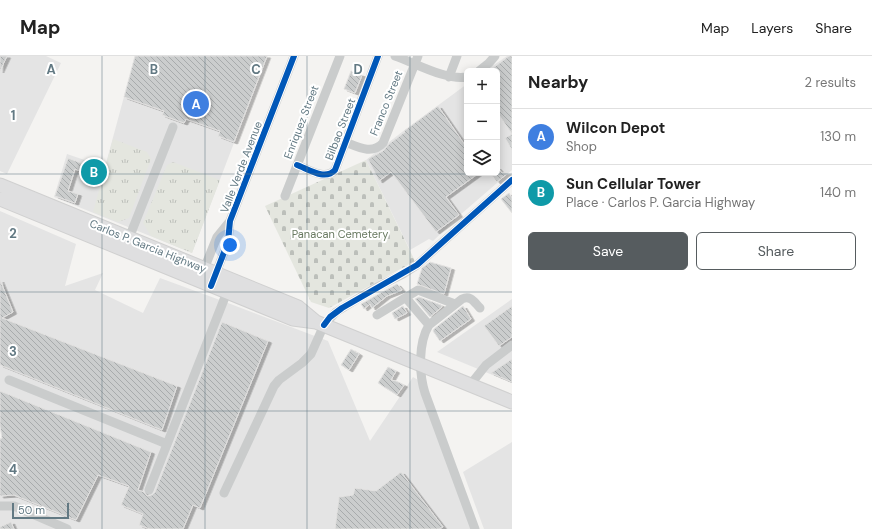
<!DOCTYPE html>
<html lang="en">
<head>
<meta charset="utf-8">
<style>
  :root { --surface:#fff; --page:#f2f2f2; --text:#222; --muted:#767676; --line:#e0e0e0; --accent:#565c5f }
  body { margin:0; font-family:"DM Sans",sans-serif; background:var(--page); color:var(--text) }
  .controls { position:absolute; right:12px; top:12px; display:grid; overflow:hidden; border-radius:6px; box-shadow:0 2px 10px #0003 }
  .controls button { width:36px; height:36px; display:grid; place-items:center; padding:0; border:0; border-bottom:1px solid var(--line); background:var(--surface); color:var(--text); font:20px sans-serif }
  .scale { position:absolute; left:12px; bottom:10px; width:57px; box-sizing:border-box; padding-left:4px; border:2px solid #627983; border-top:0; font-size:11px; line-height:14px; white-space:nowrap; color:#627983; -webkit-text-stroke:3px #fff; paint-order:stroke }
  .you { position:absolute; left:230px; top:189px; width:14px; height:14px; margin:-10px; border:3px solid #fff; border-radius:50%; background:#1a73e8; box-shadow:0 0 0 6px #1a73e833 }
  .badge { display:grid; place-items:center; width:26px; height:26px; border-radius:50%; background:var(--accent); color:#fff; font-size:13px; font-weight:700 }
  .pin { position:absolute; translate:-50% -50%; border:2px solid #fff; box-shadow:0 1px 4px #0006 }
  .list { margin:0; padding:0; list-style:none }
  h2 { display:flex; justify-content:space-between; align-items:center; height:52px; margin:0; padding:0 16px; font-size:17px }
  h2 small { font-size:13px; font-weight:400; color:var(--muted) }
  .list li { display:grid; grid-template-columns:26px 1fr auto; gap:12px; align-items:center; box-sizing:border-box; height:56px; padding:0 16px; border-top:1px solid var(--line) }
  .list b { display:block; font-size:15px; white-space:nowrap }
  .list p { margin:0; font-size:13px; white-space:nowrap; color:var(--muted) }
  .list em { font-size:13px; font-style:normal; color:var(--muted) }
  .actions { display:flex; gap:8px; padding:12px 16px }
  .actions a { flex:1; padding:9px 0; border:1px solid var(--accent); border-radius:6px; text-align:center; font-size:14px; color:var(--accent) }
  .actions .main { background:var(--accent); color:#fff }
  .icon { flex:none; width:22px; height:22px; fill:none; stroke:currentColor; stroke-width:2; stroke-linecap:round; stroke-linejoin:round }
  .map { position:relative; flex:none; width:512px; height:473px; overflow:hidden }
  header { display:flex; align-items:center; gap:24px; box-sizing:border-box; height:56px; padding:0 20px; background:var(--surface); border-bottom:1px solid var(--line) }
  header strong { font-size:19px }
  nav { display:flex; gap:22px; margin-inline-start:auto; font-size:14px }
  main { display:flex }
  aside { flex:1; background:var(--surface) }
  .map>svg:first-child { display:block }
  .built { fill:#e4e4e4 }
  .grass { fill:url(#grass-tufts) }
  .cemetery { fill:url(#cemetery-stones) }
  .building { fill:url(#building-back-hatch); stroke:#e3e2e1; filter:url(#shadow) }
  .lines { fill:none; stroke-linecap:round; stroke-linejoin:round }
  .highway-casing { stroke:#d0d0d0; stroke-width:15 }
  .minor { stroke:#cacccc; stroke-width:9 }
  .highway { stroke:#dfdfe0; stroke-width:13 }
  .cycleway-casing { stroke:#fff; stroke-width:8 }
  .cycleway { stroke:#0057b8; stroke-width:6 }
  .grid { fill:none; stroke:#627983; stroke-width:1; stroke-opacity:0.55 }
  .labels { text-anchor:middle; stroke-width:4; stroke-linejoin:round; paint-order:stroke }
  .street-label { font-size:11px; fill:#627983; stroke:#fff }
  .park-label { font-size:11px; fill:#697a61; stroke:#fff }
  .grid-label { font-size:13px; text-anchor:middle; font-weight:bold; fill:#627983; stroke:#fff; stroke-width:4; stroke-linejoin:round; paint-order:stroke }
</style>
</head>
<body>
<header>
<strong>Map</strong>
<nav><a>Map</a><a>Layers</a><a>Share</a></nav>
</header>
<main>
<div class="map">
<svg width="512" height="473" viewBox="0 0 512 473">
  <defs>
    <pattern id="grass-tufts" width="24" height="20" patternUnits="userSpaceOnUse"><rect width="24" height="20" fill="#e4e6df"/><path d="M3 7l-1-3M5 7V3M7 7l1-3M15 17l-1-3M17 17v-4M19 17l1-3" fill="none" stroke="#bcbfba"/></pattern>
    <pattern id="cemetery-stones" width="16" height="16" patternUnits="userSpaceOnUse"><rect width="16" height="16" fill="#e4e6df"/><path d="M2 7V4a2 2 0 0 1 4 0v3zM10 15v-3a2 2 0 0 1 4 0v3z" fill="#bcbfba"/></pattern>
    <pattern id="building-back-hatch" width="6" height="6" patternUnits="userSpaceOnUse"><rect width="6" height="6" fill="#cbcdcd"/><path d="M-1 5l2 2M0 0l6 6M5-1l2 2" fill="none" stroke="#a8abac"/></pattern>
    <filter id="shadow"><feDropShadow dx="3.5" dy="2" stdDeviation="0" flood-color="#0004"/></filter>
  </defs>
  <rect width="100%" height="100%" fill="#f4f3f1"/>
  <path class="built" d="M0 0H46L61 7 7 118 0 115Z
    M135 0H267L192 197 54 141 67 98 105 111Z
    M507 0H512V114L460 159 433 185 429 183 410 194 366 104 402 76 467 28V117H497V15H485Z
    M0 155 76 188 65 230 103 217 95 234 143 257 160 222 228 247 328 285 370 385 413 321 418 324 472 473H0V383L2 382 0 370Z
    M512 243V327L437 296Z
    M512 386V473H484L463 416Z"/>
  <path class="grass" d="M113 83 147 96 151 103 129 162 118 166 93 156Z
    M173 106 220 124 192 197 151 180 143 167 167 109Z"/>
  <path class="cemetery" d="M366 104 415 205 329 252 311 246 265 150Z"/>
  <path class="building" d="M0 0H7L0 15Z
    M135 0H267L234 86 218 80 220 75 186 63 184 67 162 59 164 55 124 41Z
    M509 0H512V78L497 56V15H489Z
    M351 15 362 19 355 37 344 33Z
    M438 50 467 92V117H479L446 141 459 159 436 176 391 116 379 125 368 103 383 95 389 88 405 76 404 75Z
    M512 78V94L505 82Z
    M68 102 99 114 96 121 75 113 68 135 78 138 75 147 55 140Z
    M497 111 502 117H508L497 126 490 117H497Z
    M509 137 512 142V157L501 143Z
    M430 206 451 212 444 238 417 228 422 212Z
    M0 224 13 256 2 262 177 330 162 374 0 309Z
    M397 228 402 234 387 240 372 252 370 248 364 253 361 248Z
    M419 241 441 249 442 251 430 261 415 243Z
    M403 250 407 257 395 263 392 257Z
    M463 250 471 263 440 285 433 275 434 273Z
    M512 250V281L499 290 484 270Z
    M222 266 268 285 200 452 193 449 183 473H150L139 469 143 458 121 449 129 430 98 419 76 464 14 439 0 440V383L2 382 0 370V335L151 396 138 434 144 436 147 440 152 439 155 436Z
    M351 293 359 298 349 314 341 309Z
    M512 303V326L491 317Z
    M388 311 396 315 391 324 396 325 404 329 397 339 378 327Z
    M401 416 443 471 439 473H335L339 441 353 439 355 432 376 435Z
    M11 466 14 473H0V471Z"/>
  <g class="lines">
    <defs>
      <path id="highway" d="M0 129 298 251 316 266
        M0 143 293 263 316 266 512 346"/>
    </defs>
    <use href="#highway" class="highway-casing"/>
    <path class="minor" d="M395 0C415 7 447 25 467 21
      M479 15 489 7 495 0
      M449 21 457 0
      M345 86C358 91 372 99 383 87L418 0
      M297 109C308 113 325 125 335 114L378 0
      M285 140 340 0
      M129 182 173 71
      M202 218 217 181 230 165
      M214 222 228 186 230 165 294 0
      M406 242 429 269
      M377 259 418 234 455 248
      M9 324 167 388
      M470 329 486 309 512 289
      M149 434 229 231
      M224 437 274 330 279 324 302 307 311 298 324 269 336 256 377 231 403 218 417 209 512 124
      M0 450H14L67 473
      M475 473 425 337C419 318 418 287 429 269L462 243C471 239 474 246 480 252"/>
    <use href="#highway" class="highway"/>
    <defs>
      <path id="cycleway" d="M297 109C308 113 325 125 335 114L378 0
        M211 230 228 186 230 165 294 0
        M324 269 330 261 342 252 417 209 512 124"/>
    </defs>
    <use href="#cycleway" class="cycleway-casing"/>
    <use href="#cycleway" class="cycleway"/>
  </g>
  <path class="grid" d="M102 0V473M205 0V473M307 0V473M410 0V473M0 118H512M0 236H512M0 355H512"/>
  <g class="labels">
    <g class="street-label">
      <text transform="translate(386 47) rotate(-68)" y="4">Franco Street</text>
      <text transform="translate(301 66) rotate(-69)" y="4">Enriquez Street</text>
      <text transform="translate(340 73) rotate(-69)" y="4">Bilbao Street</text>
      <text transform="translate(241 111) rotate(-69)" y="4">Valle Verde Avenue</text>
      <text transform="translate(148 190) rotate(22)" y="4">Carlos P. Garcia Highway</text>
    </g>
    <g class="park-label">
      <text x="340" y="182">Panacan Cemetery</text>
    </g>
  </g>
  <g class="grid-label">
    <text x="51" y="18">A</text>
    <text x="154" y="18">B</text>
    <text x="256" y="18">C</text>
    <text x="358" y="18">D</text>
    <text x="13" y="64">1</text>
    <text x="13" y="182">2</text>
    <text x="13" y="300">3</text>
    <text x="13" y="418">4</text>
  </g>
</svg>
<div class="controls">
<button>+</button>
<button>−</button>
<button><svg class="icon" aria-label="layers" viewBox="0 0 24 24"><path d="M12 4l9 5-9 5-9-5zM3 14l9 5 9-5"/></svg></button>
</div>
<div class="scale">50 m</div>
<div class="you"></div>
<div class="pin badge" style="left:196px;top:48px;background:#3f7fe0">A</div>
<div class="pin badge" style="left:94px;top:116px;background:#0f9aa8">B</div>
</div>
<aside>
<h2>Nearby<small>2 results</small></h2>
<ul class="list">
<li><span class="badge" style="background:#3f7fe0">A</span><div><b>Wilcon Depot</b><p>Shop</p></div><em>130 m</em></li>
<li><span class="badge" style="background:#0f9aa8">B</span><div><b>Sun Cellular Tower</b><p>Place · Carlos P. Garcia Highway</p></div><em>140 m</em></li>
</ul>
<div class="actions"><a class="main">Save</a><a>Share</a></div>
</aside>
</main>
</body>
</html>
